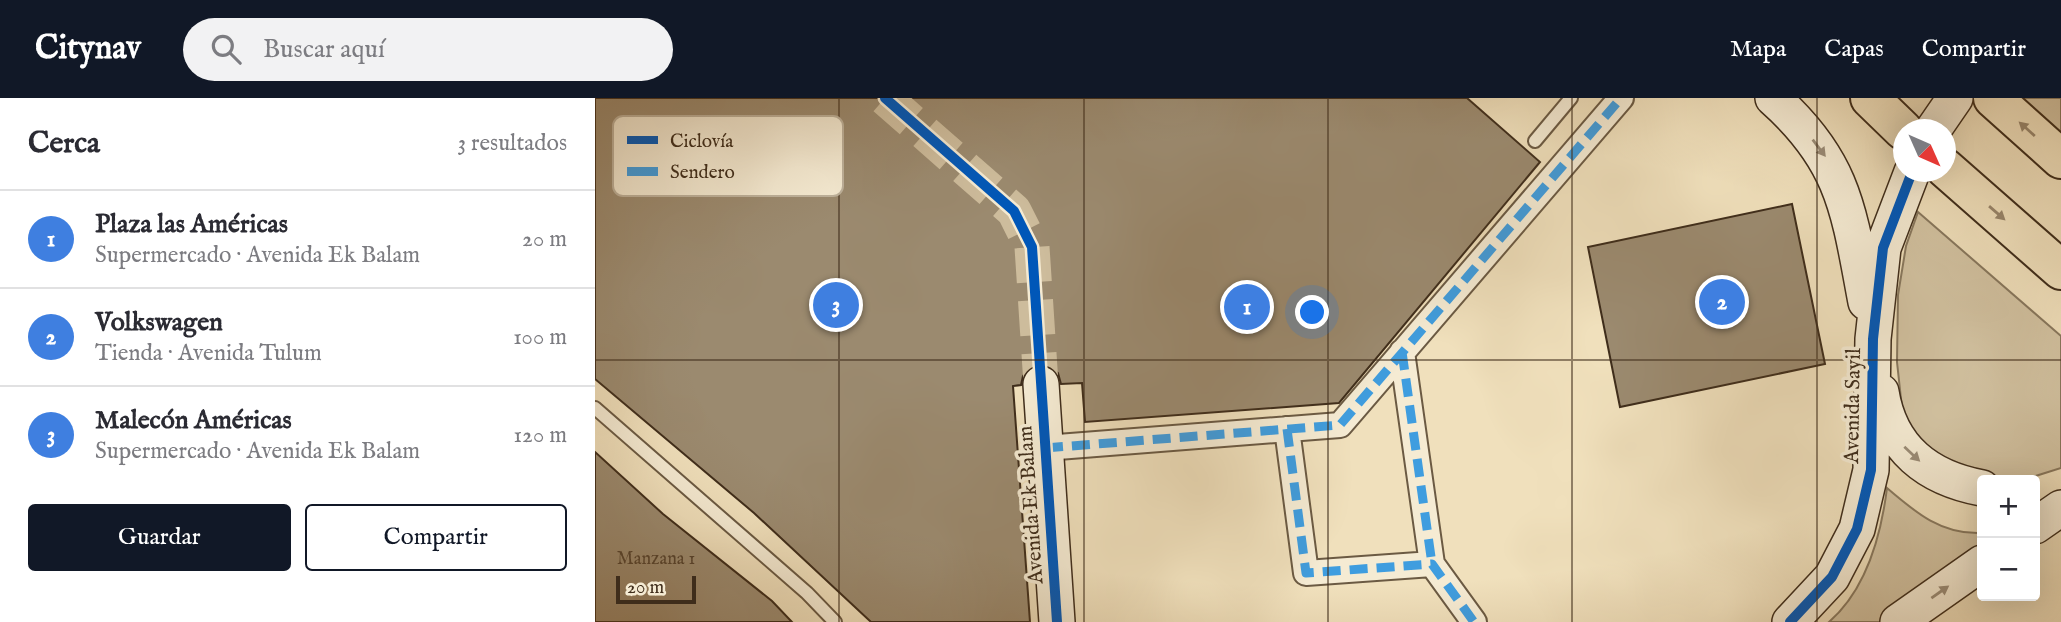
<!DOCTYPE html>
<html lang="es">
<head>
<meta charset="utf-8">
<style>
  :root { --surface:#fff; --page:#f2f2f3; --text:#2b2b33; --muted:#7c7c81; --line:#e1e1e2; --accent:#111827 }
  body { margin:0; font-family:"IM FELL English",serif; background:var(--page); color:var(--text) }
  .controls { position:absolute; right:21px; bottom:21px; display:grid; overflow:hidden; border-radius:7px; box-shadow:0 7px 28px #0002 }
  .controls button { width:63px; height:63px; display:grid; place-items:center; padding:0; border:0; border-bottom:2px solid var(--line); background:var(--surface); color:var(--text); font:35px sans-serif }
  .compass { position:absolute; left:1298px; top:21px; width:63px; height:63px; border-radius:50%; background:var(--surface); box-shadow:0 7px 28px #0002; rotate:135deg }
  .scale { position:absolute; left:21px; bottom:18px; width:80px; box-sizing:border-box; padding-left:7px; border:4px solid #3f2d1b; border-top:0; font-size:19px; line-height:24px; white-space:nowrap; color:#3f2d1b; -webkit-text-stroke:5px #f5ebd3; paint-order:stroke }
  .you { position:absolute; left:718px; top:215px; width:24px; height:24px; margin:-18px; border:5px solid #fff; border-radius:50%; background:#1a73e8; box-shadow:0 0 0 10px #1a73e833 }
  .badge { display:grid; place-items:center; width:46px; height:46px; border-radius:50%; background:var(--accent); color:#fff; font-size:23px; font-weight:700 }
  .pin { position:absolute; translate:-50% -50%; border:4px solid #fff; box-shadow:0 2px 7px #0006 }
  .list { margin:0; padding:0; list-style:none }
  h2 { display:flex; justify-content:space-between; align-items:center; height:91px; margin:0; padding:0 28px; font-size:30px }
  h2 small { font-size:23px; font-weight:400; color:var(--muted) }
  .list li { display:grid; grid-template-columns:46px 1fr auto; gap:21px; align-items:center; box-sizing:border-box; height:98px; padding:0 28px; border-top:2px solid var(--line) }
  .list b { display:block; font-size:26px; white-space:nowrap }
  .list p { margin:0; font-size:23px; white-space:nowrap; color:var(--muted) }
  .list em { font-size:23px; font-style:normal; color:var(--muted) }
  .actions { display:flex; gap:14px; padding:21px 28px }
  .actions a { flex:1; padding:16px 0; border:2px solid var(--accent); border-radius:7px; text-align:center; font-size:24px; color:var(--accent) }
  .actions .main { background:var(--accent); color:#fff }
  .icon { flex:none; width:38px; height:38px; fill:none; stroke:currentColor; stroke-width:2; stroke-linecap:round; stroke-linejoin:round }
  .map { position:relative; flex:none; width:1466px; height:524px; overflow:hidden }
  header { display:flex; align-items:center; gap:42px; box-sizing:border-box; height:98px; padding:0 35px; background:var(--accent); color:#fff }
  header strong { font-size:33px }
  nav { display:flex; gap:38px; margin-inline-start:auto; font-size:24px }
  .search { width:490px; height:63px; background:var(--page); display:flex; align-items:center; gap:18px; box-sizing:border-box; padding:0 24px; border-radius:38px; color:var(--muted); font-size:26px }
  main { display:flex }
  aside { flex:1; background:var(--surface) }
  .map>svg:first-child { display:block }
  .green { fill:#d2c2a1; stroke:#88785e; stroke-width:2 }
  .building { fill:#9b8a6f; stroke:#3f2d1b; stroke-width:2 }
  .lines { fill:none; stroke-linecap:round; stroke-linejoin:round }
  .secondary-tunnel { stroke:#cdbc9c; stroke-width:35; stroke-dasharray:35 18; stroke-linecap:butt }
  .lane-casing { stroke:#6b5a43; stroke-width:16 }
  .street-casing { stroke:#6b5a43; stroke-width:28 }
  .secondary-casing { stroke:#3f2d1b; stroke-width:38 }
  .primary-casing { stroke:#3f2d1b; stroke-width:42 }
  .lane { stroke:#f5ebd3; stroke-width:12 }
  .street { stroke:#f5ebd3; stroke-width:24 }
  .secondary { stroke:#f5ebd3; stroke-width:35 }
  .primary { stroke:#f0e0bc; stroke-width:38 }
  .quiet { stroke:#3f9ddf; stroke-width:9; stroke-dasharray:18 9; stroke-linecap:butt }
  .cycleway-casing { stroke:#f5ebd3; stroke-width:15 }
  .cycleway { stroke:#0057b8; stroke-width:10 }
  .oneway { fill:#98866c }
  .oneway2 { fill:#9a8c77 }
  .grid { fill:none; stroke:#3f2d1b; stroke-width:2; stroke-opacity:0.55 }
  .labels { text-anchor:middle; stroke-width:7; stroke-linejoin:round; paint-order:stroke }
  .number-label { font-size:18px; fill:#564430 }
  .street-label { font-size:21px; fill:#3f2d1b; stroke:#f5ebd3 }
  .key { fill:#f5ebd3; stroke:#beb29c; stroke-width:2 }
  .key-label { font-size:19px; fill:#3f2d1b }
</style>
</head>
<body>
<header>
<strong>Citynav</strong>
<div class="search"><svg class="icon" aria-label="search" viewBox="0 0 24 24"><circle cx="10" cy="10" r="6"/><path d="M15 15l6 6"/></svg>Buscar aquí</div>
<nav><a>Mapa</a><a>Capas</a><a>Compartir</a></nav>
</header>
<main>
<aside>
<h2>Cerca<small>3 resultados</small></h2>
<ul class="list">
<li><span class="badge" style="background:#3f7fe0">1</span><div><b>Plaza las Américas</b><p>Supermercado · Avenida Ek Balam</p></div><em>20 m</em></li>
<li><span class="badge" style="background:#3f7fe0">2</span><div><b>Volkswagen</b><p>Tienda · Avenida Tulum</p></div><em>100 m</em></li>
<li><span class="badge" style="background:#3f7fe0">3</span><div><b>Malecón Américas</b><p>Supermercado · Avenida Ek Balam</p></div><em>120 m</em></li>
</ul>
<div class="actions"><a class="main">Guardar</a><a>Compartir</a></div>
</aside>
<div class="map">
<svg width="1466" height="524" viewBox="0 0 1466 524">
  <rect width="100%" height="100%" fill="#f0e0bc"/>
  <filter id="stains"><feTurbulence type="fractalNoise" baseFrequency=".00286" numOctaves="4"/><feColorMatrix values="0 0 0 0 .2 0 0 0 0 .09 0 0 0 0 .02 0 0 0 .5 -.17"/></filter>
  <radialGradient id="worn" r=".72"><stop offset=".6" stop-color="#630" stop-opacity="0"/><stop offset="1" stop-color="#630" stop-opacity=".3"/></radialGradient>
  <path class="green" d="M1417 0H1466V43Z
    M1323 114 1466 238V370L1428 382 1376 380 1314 336 1307 310 1302 264 1303 197 1311 148Z
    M1292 390C1321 415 1347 437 1387 435V448L1289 524H1234C1272 491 1286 438 1292 390Z"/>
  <path class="building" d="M0 0H872L945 64 744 305 490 324 487 285 466 286 463 275 454 268 444 266 434 270 428 278 426 287 418 288 435 524H276L159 415 0 281Z
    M1197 106 1230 266 1025 309 993 149Z
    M0 354 68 416 177 503 197 524H0Z"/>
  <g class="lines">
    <path class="secondary-tunnel" d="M290 0 419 113 437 149 446 286"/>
    <defs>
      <path id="lane" d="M940 43 976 0
        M0 310 212 495 240 524"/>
      <path id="street" d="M807 254 837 466
        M692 331 711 475 837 466 879 524
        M450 350 745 327 1026 0"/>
      <path id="secondary" d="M1178 0C1250 64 1254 114 1271 204
        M1338 32 1360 0
        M446 286 462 524
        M1286 294C1295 351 1333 380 1387 390
        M1440 428 1466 410
        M1195 524 1237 479 1262 431 1276 372 1278 241 1288 150 1317 74
        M1303 524 1387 465"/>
      <path id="primary" d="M1275 0 1308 32
        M1398 0 1466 61
        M1350 70 1466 172"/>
    </defs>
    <use href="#lane" class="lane-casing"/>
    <use href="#street" class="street-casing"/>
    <use href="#secondary" class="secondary-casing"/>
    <use href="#primary" class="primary-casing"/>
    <use href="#lane" class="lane"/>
    <use href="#street" class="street"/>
    <use href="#secondary" class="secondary"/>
    <use href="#primary" class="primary"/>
    <path class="quiet" d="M807 254 837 466
      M692 331 711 475 837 466 879 524
      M450 350 745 327 1026 0"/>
    <defs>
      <path id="cycleway" d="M290 0 419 113 437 149 462 524
        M1195 524 1237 479 1262 431 1276 372 1278 241 1288 150 1317 74"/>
    </defs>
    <use href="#cycleway" class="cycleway-casing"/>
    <use href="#cycleway" class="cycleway"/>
  </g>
  <defs><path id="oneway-solid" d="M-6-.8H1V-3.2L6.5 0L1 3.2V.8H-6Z" transform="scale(1.75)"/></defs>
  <g class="oneway">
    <use href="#oneway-solid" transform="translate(1432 31) rotate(-138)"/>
    <use href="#oneway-solid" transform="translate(1402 115) rotate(41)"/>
  </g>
  <g class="oneway2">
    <use href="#oneway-solid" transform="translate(1224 50) rotate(53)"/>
    <use href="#oneway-solid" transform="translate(1317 356) rotate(43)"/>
    <use href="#oneway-solid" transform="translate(1345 494) rotate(-35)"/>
  </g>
  <path class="grid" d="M244 0V524M489 0V524M733 0V524M977 0V524M1222 0V524M0 262H1466"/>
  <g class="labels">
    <g class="number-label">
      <text x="61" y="466">Manzana 1</text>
    </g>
    <g class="street-label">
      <text transform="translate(1257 308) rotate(-89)" y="7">Avenida Sayil</text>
      <text transform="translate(435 407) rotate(-94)" y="7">Avenida Ek Balam</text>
    </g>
  </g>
  <rect x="18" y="18" width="230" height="80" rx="10" class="key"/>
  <rect x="32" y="38" width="31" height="8" fill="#0057b8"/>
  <rect x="32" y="69" width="31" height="9" fill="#3f9ddf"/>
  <g class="key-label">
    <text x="75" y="49">Ciclovía</text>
    <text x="75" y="80">Sendero</text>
  </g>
  <rect width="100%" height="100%" filter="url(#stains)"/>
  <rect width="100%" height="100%" fill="url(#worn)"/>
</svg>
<div class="controls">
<button>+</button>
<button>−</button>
</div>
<svg class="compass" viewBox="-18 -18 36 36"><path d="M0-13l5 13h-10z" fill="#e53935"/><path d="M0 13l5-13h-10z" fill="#7c7c81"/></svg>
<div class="scale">20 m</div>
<div class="you"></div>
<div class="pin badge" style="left:652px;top:209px;background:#3f7fe0">1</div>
<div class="pin badge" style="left:1127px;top:204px;background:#3f7fe0">2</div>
<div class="pin badge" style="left:241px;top:207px;background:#3f7fe0">3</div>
</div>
</main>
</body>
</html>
